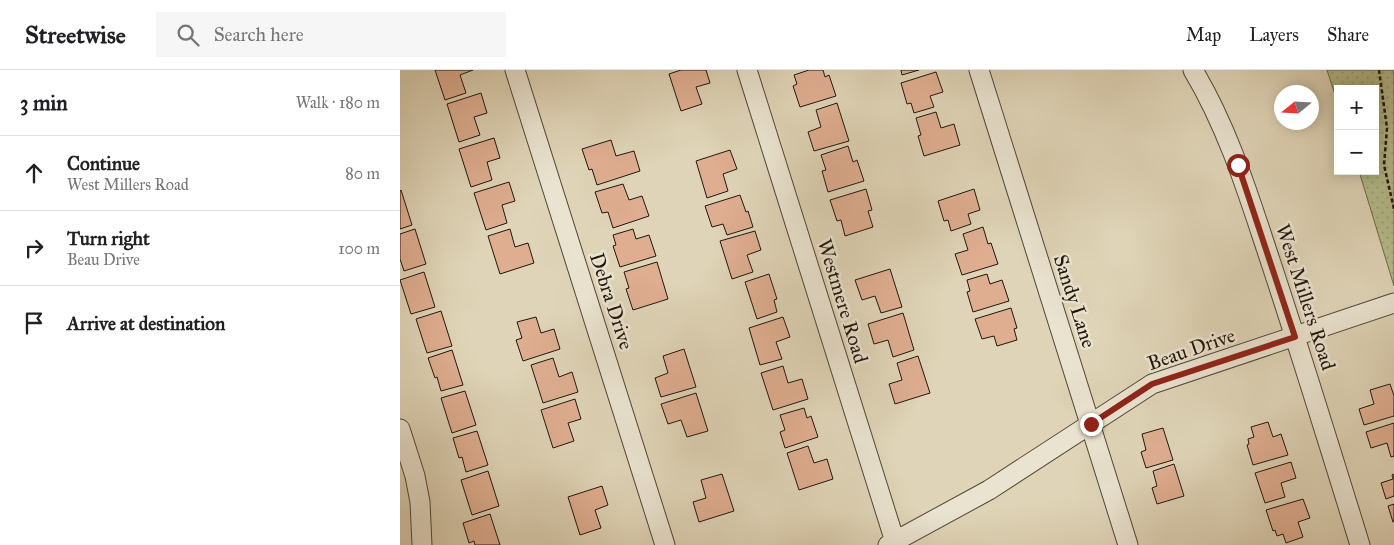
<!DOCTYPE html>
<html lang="en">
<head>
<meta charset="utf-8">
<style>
  :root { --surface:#fff; --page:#f6f6f6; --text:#202124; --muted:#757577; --line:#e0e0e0 }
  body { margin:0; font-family:"IM FELL Great Primer",serif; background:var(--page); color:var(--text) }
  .controls { position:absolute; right:15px; top:15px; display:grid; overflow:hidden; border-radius:0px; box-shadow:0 2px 12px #0003 }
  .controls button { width:45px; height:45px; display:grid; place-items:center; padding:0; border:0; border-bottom:1px solid var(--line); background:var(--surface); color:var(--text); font:25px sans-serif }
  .compass { position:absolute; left:874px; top:15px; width:45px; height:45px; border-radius:50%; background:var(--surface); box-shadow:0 2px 12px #0003; rotate:252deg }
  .stop { position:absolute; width:15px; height:15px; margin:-11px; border:4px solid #8f2418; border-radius:50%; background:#fff }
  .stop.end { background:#8f2418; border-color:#fff; box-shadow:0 1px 5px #0008 }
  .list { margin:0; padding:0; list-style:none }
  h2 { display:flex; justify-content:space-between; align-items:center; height:65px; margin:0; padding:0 20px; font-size:21px }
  h2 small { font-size:16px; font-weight:400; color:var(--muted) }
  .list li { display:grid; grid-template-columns:32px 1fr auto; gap:15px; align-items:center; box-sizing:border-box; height:75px; padding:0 20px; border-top:1px solid var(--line) }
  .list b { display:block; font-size:19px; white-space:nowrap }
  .list p { margin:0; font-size:16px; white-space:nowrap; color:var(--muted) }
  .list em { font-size:16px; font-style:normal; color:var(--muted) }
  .icon { flex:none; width:28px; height:28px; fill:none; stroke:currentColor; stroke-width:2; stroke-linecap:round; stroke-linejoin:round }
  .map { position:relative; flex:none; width:994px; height:475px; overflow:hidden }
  header { display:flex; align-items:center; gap:30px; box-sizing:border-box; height:70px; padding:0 25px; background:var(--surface); border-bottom:1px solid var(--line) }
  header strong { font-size:24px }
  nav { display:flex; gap:28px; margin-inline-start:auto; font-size:18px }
  .search { width:350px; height:45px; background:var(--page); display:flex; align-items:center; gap:12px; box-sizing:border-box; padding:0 18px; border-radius:0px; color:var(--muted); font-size:19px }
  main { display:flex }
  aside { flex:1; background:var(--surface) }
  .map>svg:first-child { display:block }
  .grass { fill:url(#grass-dots); stroke:#6c694c }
  .building { fill:#dfae91; stroke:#22160c }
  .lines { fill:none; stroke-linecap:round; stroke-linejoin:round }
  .minor-casing { stroke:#514637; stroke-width:21 }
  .path { stroke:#22160c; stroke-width:2.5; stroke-dasharray:4 2.5; stroke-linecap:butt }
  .minor { stroke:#eae3d0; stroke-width:19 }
  .route { stroke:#8f2418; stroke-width:6 }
  .labels { text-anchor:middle; stroke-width:5; stroke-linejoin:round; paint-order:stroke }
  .street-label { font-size:20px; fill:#22160c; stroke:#eae3d0 }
</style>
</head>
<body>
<header>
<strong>Streetwise</strong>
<div class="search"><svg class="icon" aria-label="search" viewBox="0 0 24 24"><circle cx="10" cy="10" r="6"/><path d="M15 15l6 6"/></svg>Search here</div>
<nav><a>Map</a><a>Layers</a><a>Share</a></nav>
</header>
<main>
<aside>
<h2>3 min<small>Walk · 180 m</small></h2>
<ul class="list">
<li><svg class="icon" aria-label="ahead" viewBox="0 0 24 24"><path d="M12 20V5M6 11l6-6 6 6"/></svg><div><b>Continue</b><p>West Millers Road</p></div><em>80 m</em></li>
<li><svg class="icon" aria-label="right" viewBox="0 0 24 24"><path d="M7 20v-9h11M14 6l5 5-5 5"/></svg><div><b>Turn right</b><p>Beau Drive</p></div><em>100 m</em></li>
<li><svg class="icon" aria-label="arrive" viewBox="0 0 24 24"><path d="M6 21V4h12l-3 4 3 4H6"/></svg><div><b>Arrive at destination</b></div></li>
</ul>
</aside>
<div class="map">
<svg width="994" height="475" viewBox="0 0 994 475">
  <defs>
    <pattern id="grass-dots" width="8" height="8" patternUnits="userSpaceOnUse" patternTransform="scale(1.25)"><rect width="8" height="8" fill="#b5bc8c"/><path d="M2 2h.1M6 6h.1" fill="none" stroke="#9ba178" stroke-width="1.8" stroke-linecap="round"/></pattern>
  </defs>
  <rect width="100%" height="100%" fill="#dfd4b7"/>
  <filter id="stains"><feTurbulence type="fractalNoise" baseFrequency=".004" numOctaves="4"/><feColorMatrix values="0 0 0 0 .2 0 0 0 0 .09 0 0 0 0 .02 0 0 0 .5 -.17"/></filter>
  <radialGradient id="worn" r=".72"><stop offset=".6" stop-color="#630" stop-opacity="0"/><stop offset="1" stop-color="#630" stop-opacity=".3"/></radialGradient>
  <path class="grass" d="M927 0H994V216L959 101H975V19H938V34Z"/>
  <path class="building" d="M35 0H73L60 5 66 23 45 30Z
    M281 0H306L310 13 296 17 302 34 281 41 269 4Z
    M409 0H423L425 7 429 5 436 26 400 37 393 16 397 14 394 5Z
    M501 0H519L502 5Z
    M536 2 543 22 530 26 534 37 514 43 511 33 507 34 501 13Z
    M81 23 87 43 74 47 80 65 59 72 47 34Z
    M437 33 449 71 414 81 408 62 421 57 416 40Z
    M536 42 541 58 554 54 560 75 524 86 518 66 521 65 516 48Z
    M94 68 100 88 87 92 92 110 71 117 59 79Z
    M211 70 216 86 234 81 240 101 197 115 192 99 189 100 182 79Z
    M448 76 453 92 457 90 464 111 428 122 422 101 426 100 421 85Z
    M330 80 337 99 323 104 328 121 307 128 296 91Z
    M109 112 115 131 102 135 107 153 86 160 74 123Z
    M223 114 229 130 242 126 249 146 213 158 208 142 202 143 195 122Z
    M466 119 472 140 468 141 473 157 445 166 441 150 437 151 430 130Z
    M574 119 580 140 568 144 571 154 551 161 548 150 544 151 538 131Z
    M1 120 12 155 0 159V121Z
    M340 125 346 142 348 141 353 157 327 165 323 154 312 157 305 136Z
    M583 157 588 174 591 173 598 194 562 205 555 184 568 180 563 164Z
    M15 159 26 194 4 201 0 189V164Z
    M110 159 115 177 128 173 134 193 100 204 88 166Z
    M233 159 236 169 249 165 256 186 220 197 213 176 216 175 213 165Z
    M355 161 361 180 347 185 353 202 332 209 320 171Z
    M257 192 268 229 233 240 226 219 229 218 224 202Z
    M490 199 502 237 481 243 475 226 462 230 455 210Z
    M24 202 35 237 11 244 0 210Z
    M369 204 377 229 374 230 377 242 357 249 345 212Z
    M587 204 590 214 602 210 609 231 573 242 567 222 570 221 567 210Z
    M611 238 617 258 614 259 617 270 597 276 594 266 582 269 575 249Z
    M41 241 52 276 27 283 16 249Z
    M503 243 514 280 493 287 488 270 474 274 468 254Z
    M136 247 141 263 154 259 160 279 123 291 116 270 122 268 117 252Z
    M383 247 390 267 376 272 382 289 360 295 349 258Z
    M284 279 296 317 261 327 255 308 268 303 263 286Z
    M52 280 63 315 41 321 37 307 35 308 28 288Z
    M518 286 530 323 495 334 489 314 502 310 497 293Z
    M153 288 159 307 172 302 178 322 143 333 131 295Z
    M383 296 388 313 402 309 408 329 373 340 361 303Z
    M990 314 994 326V346L964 355 959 339 974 334 970 320Z
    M65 321 76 355 52 363 41 328Z
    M296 323 308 361 287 367 281 350 268 354 261 334Z
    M175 329 181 349 168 353 174 371 153 378 141 340Z
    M404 338 407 348 411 346 418 367 385 378 380 362 385 360 380 345Z
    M868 352 873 367 881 364 888 385 853 395 847 375 849 374 848 369 854 367 851 357Z
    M994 353V386L991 387 987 373 971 378 966 362Z
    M763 358 773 390 746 398 741 382 746 380 742 364Z
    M77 361 88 395 66 402 62 387 59 388 53 368Z
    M408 376 414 393 427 389 433 409 399 420 387 383Z
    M891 392 896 408 881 413 885 427 865 433 855 403Z
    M774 394 784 426 757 434 752 418 757 416 753 401Z
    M88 401 99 436 72 445 61 410Z
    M322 404 334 441 299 452 293 432 306 428 301 410Z
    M994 404V426L986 429 981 413 993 409 992 405Z
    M202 416 208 435 195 440 201 458 180 465 168 427Z
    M903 429 910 448 898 452 903 467 886 473 883 464 877 466 875 460 873 461 866 440Z
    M994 434V452H993L988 436Z
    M90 444 100 475H75L74 471 69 473 63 453Z"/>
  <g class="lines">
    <defs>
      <path id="minor" d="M115 0 265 475
        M347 0 496 475
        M579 0 728 475
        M793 0C829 60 849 127 871 193 902 287 931 381 960 475
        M0 359 15 406 20 432 22 475
        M488 475 589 420 752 314 994 233"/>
    </defs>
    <use href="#minor" class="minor-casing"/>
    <path class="path" d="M979 0 987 58 984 95 994 139"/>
    <use href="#minor" class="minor"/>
  </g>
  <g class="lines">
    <path class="route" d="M691 354 752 314 895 267 838 95"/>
  </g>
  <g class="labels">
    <g class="street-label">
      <text transform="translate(906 227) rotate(72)" y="7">West Millers Road</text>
      <text transform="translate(212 231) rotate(72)" y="7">Debra Drive</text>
      <text transform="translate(443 231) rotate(73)" y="7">Westmere Road</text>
      <text transform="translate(675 231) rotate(72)" y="7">Sandy Lane</text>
      <text transform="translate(791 279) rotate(-19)" y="7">Beau Drive</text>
    </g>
  </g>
  <rect width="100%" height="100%" filter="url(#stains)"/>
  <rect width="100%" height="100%" fill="url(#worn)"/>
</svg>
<div class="controls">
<button>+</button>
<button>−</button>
</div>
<svg class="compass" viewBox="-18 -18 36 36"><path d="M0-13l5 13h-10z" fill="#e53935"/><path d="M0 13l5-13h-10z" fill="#757577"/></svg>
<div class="stop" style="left:838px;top:95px"></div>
<div class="stop end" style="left:691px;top:354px"></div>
</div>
</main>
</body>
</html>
